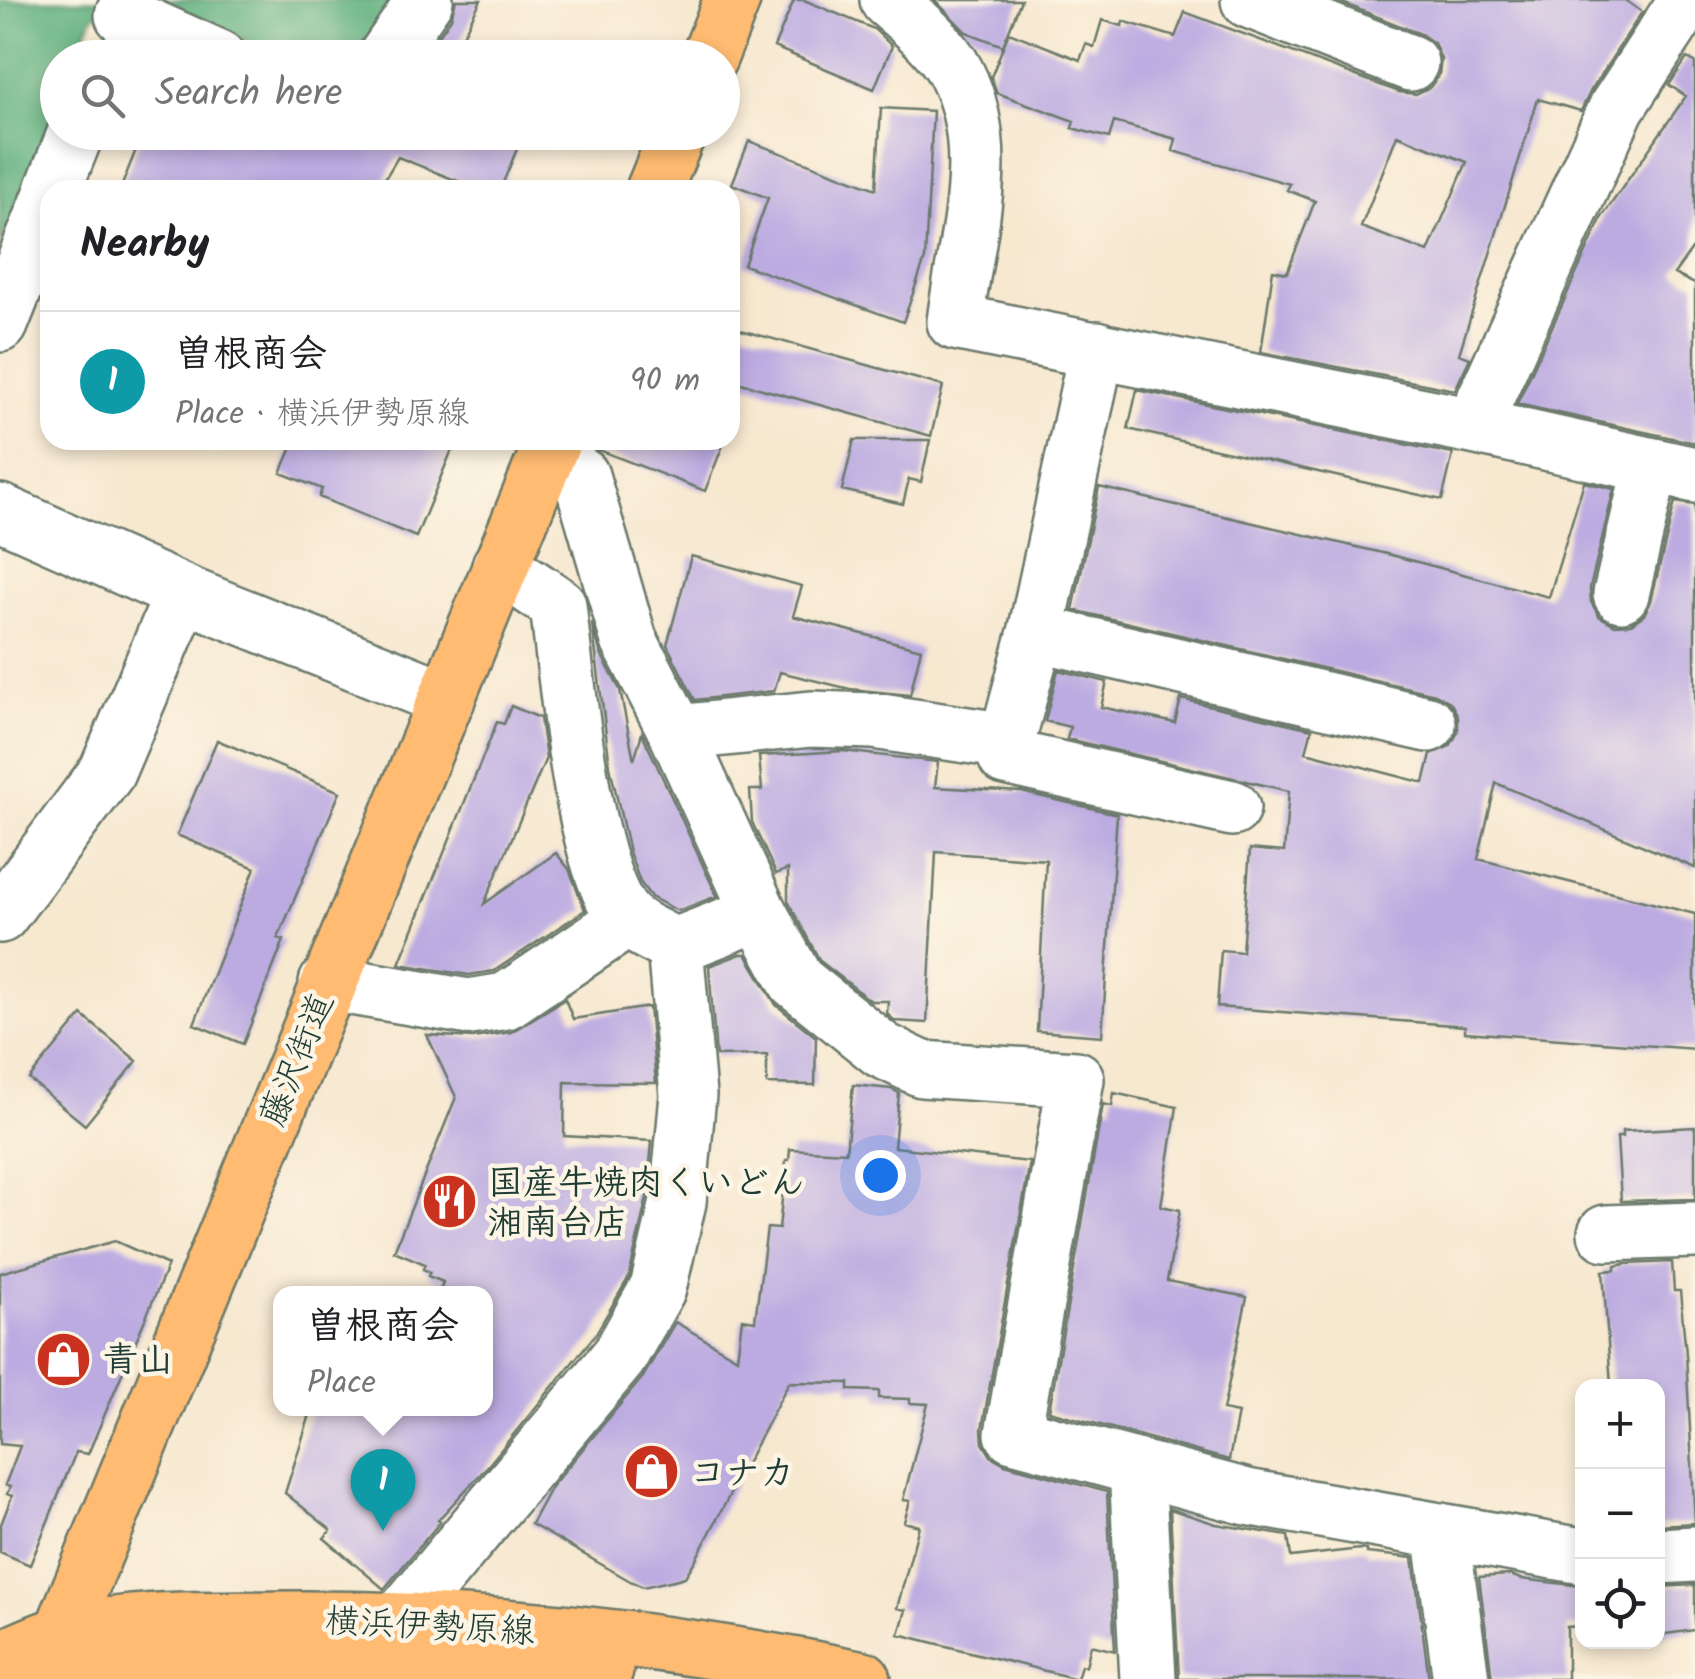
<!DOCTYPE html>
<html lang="en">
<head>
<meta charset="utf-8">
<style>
  :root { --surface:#fff; --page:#f6f6f6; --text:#202124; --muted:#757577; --line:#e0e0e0; --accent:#0b8043 }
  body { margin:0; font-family:Kalam,"Klee One",sans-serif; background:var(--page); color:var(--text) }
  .controls { position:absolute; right:30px; bottom:30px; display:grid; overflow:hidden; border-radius:20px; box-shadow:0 5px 15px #0003 }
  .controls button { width:90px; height:90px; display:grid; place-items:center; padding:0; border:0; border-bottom:2px solid var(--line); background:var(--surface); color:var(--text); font:50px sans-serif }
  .you { position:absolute; left:880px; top:1175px; width:35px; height:35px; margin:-25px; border:8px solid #fff; border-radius:50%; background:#1a73e8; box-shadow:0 0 0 15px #1a73e833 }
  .badge { display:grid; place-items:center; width:65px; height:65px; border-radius:50%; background:var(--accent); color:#fff; font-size:32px; font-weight:700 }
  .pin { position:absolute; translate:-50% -82px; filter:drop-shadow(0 2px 5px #0008) }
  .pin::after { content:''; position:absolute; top:52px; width:35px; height:30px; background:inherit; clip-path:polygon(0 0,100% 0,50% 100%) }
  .popup { position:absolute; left:273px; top:1286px; width:220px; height:130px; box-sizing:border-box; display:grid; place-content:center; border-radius:20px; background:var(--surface); filter:drop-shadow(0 2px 8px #0005); font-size:32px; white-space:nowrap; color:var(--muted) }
  .popup b { font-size:38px; color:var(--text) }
  .popup::after { content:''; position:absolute; left:50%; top:100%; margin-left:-20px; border:20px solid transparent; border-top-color:var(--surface) }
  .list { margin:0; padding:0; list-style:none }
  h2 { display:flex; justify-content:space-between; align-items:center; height:130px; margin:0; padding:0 40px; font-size:42px }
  h2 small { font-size:32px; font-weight:400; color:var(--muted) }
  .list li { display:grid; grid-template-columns:65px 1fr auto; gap:30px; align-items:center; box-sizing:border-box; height:140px; padding:0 40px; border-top:2px solid var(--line) }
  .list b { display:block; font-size:38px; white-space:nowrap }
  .list p { margin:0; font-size:32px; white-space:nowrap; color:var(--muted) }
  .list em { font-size:32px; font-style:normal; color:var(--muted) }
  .icon { flex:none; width:55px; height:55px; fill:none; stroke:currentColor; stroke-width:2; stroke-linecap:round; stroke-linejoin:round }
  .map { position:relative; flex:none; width:1695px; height:1679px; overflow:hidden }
  .search { position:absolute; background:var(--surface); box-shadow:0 5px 15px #0003; left:40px; top:40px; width:700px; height:110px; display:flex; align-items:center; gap:25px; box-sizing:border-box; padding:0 35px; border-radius:55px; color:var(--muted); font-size:38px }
  .panel { position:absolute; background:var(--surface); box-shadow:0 5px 15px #0003; left:40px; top:180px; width:700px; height:270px; border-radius:30px }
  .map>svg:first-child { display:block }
  .forest { fill:#5eb07e; stroke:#3e7659; stroke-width:2.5 }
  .building { fill:#bcabe1; fill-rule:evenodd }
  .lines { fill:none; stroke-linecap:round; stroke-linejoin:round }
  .minor-casing { stroke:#6b796b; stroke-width:60 }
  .major-casing { stroke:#6b796b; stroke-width:60 }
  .highway-casing { stroke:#6b796b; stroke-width:60 }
  .minor { stroke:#fff; stroke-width:55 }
  .major { stroke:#febb71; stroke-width:55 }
  .highway { stroke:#febb71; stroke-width:55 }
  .labels { text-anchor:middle; stroke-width:9; stroke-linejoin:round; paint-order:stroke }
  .street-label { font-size:35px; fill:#1f3d34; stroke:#fcf5e5 }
  .poi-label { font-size:35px; font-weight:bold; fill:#1f3d34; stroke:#fcf5e5; text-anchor:start }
</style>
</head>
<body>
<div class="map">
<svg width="1695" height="1679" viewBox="0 0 1695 1679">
  <rect width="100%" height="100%" fill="#fcf5e5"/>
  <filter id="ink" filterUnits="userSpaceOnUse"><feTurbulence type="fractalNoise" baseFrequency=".01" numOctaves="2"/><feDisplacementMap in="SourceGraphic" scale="20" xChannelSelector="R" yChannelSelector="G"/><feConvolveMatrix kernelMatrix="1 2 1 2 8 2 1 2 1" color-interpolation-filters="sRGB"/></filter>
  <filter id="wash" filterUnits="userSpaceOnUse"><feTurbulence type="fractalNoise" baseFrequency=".0048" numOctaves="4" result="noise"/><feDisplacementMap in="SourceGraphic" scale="40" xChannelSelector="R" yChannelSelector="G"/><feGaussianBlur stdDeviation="2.25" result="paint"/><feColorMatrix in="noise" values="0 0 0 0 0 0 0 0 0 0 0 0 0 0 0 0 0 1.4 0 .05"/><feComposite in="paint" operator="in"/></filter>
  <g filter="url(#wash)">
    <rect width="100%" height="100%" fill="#f7e8d0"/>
    <path class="forest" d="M0 0H402L362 58 290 57 154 9 94 14 76 57 58 58 57 103 0 246Z"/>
    <g id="blocks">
      <path class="building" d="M456 0H481L451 58 424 57 451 18Z
        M794 0H804L874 29 892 46 874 89 774 47Z
        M935 0H1021L1003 46 966 32Z
        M1335 0H1625L1642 12 1591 90 1581 111 1538 99 1459 354 1470 358 1455 390 1261 352 1273 270 1287 273 1315 201 1287 190 1290 184 1173 151 1176 139 1114 122 1109 138 1072 128 1074 121 997 93 991 77 1009 32 1080 60 1086 44 1094 47 1102 20 1122 26 1123 21 1175 37 1185 12 1399 92 1416 94 1430 87 1439 75 1441 59 1434 43 1421 34ZM1397 135 1467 162 1428 252 1361 227Z
        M1687 58 1695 62V245L1674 274 1695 284V443L1517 404 1602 217 1686 96 1669 85Z
        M881 108 933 111 925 259 903 322 744 265 768 198 732 184 749 141 876 189Z
        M143 132H524L500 190H480L398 157 378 190H120Z
        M730 327 943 386 931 436 730 380Z
        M1137 390 1453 454 1442 500 1128 429Z
        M295 440H456L416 537 319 497 322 489 281 473Z
        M584 440H725L705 491 596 449Z
        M854 440H930L921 482 909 479 903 504 842 490Z
        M1584 482 1614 489 1590 588 1591 602 1599 616 1615 625 1631 624 1644 615 1651 601 1675 502 1695 505V868L1496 783 1478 859 1695 914V1049L1465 1032V1026L1217 1007 1221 950 1242 952 1250 849 1284 852 1289 791 1067 739 1070 727 1045 721 1058 670 1107 682 1101 707 1175 723 1181 699 1312 729 1306 752 1424 783 1431 754 1450 746 1458 732V716L1450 702 1435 694 1073 610 1099 487 1391 555 1549 597Z
        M691 556 802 586 793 616 921 649 910 695 850 689 780 672 774 691 695 700 667 645Z
        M592 623 601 654 620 690 634 760 642 733 717 896 678 911 651 897 640 882 629 852 610 766Z
        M511 706 540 718 546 758 484 904 556 853 569 869 585 910 494 971 469 975 399 964 497 722 504 724Z
        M217 740 340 792 278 938 284 940 243 1044 194 1024 255 868 177 835Z
        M843 751 938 762 935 787 1021 792 1117 814 1102 1036 1037 1031 1046 860 936 852 927 1023 895 1021 887 1014 888 1001H871L820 961 788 901V869L776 874 752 822 750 790H762L759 756Z
        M741 954H746L776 1005 816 1037 815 1085 767 1084V1055L716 1056 709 966Z
        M565 999 573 1019 649 1007 656 1083 565 1082 564 1136 652 1141 647 1197 629 1277 595 1335 486 1468 438 1520 440 1522 384 1589 324 1538 331 1530 285 1493 312 1408H486V1294H456L441 1288 443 1282 428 1276 430 1272 423 1269 425 1264 394 1251 456 1097 427 1035 473 1038 511 1032Z
        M82 1015 137 1061 85 1125 29 1079Z
        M853 1085 891 1089 899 1093 894 1147 1030 1162 982 1429 983 1443 991 1456 1005 1464 1107 1492 1115 1651 1091 1645 1086 1666 1081 1665 1077 1679 899 1634 906 1610 897 1608 919 1526 904 1522 910 1501 903 1500 928 1404 910 1403V1399L879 1398V1391L849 1390V1383L789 1382 695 1561 685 1577 674 1580 643 1587 632 1582 531 1524 551 1487 643 1377 675 1322 737 1358 742 1319 755 1321 767 1228 779 1229 786 1160H789L790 1149 846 1152Z
        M1114 1093 1177 1107 1161 1206 1180 1210 1167 1281 1247 1297 1223 1410 1238 1413 1229 1460 1049 1411 1103 1104 1112 1106Z
        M1695 1127V1199L1621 1201 1617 1137H1622V1131Z
        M115 1241 168 1265 88 1454 76 1452 30 1565 0 1552V1527L12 1496 7 1494 10 1487 5 1485 20 1446 0 1444V1273Z
        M1672 1262 1674 1291H1680L1686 1354 1695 1523 1658 1525V1386H1611L1603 1271 1615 1270V1266L1625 1264Z
        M1170 1509 1216 1524 1288 1536 1291 1557 1360 1549 1366 1550V1553L1413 1558 1429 1679H1179Z
        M1510 1575 1521 1579 1582 1586V1626L1567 1627V1679H1492L1479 1577Z
        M1695 1585V1630L1658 1635V1587Z"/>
    </g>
  </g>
  <g filter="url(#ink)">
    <use href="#blocks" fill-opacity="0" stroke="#6b796b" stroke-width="2.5"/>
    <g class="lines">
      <defs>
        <path id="minor" d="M888 0C912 21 941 44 956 73 996 150 965 241 955 322L1473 426 1695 475
          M1249 0 1410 63
          M123 15 219 58
          M385 58 425 0
          M53 190 76 132
          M0 324 50 199
          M1097 349 1036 633 1007 741 1006 757 1232 808
          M1473 426 1617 107 1685 3
          M546 455 581 476 629 640 677 733 759 913 796 981 882 1050 922 1069 1076 1079 1013 1434 1247 1497 1582 1556
          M0 512 183 593 107 772 0 915
          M500 566 558 605C566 670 583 878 628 919 640 930 661 938 675 946
          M183 593 447 699
          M1621 594 1651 466
          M1036 633 1428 724
          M677 733 811 719 874 721 1007 741
          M675 946 759 913
          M327 983 469 1007 506 1001 628 919
          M1606 1233 1695 1230
          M1137 1468 1148 1679
          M1441 1531 1461 1679
          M1658 1556 1695 1554
          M401 1618 619 1357 658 1288 678 1202 688 1095 675 946"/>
        <path id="major" d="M0 1659C20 1651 42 1639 63 1634 137 1616 215 1620 290 1619 483 1618 674 1639 863 1679
          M46 1669 131 1663 605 1670"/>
        <path id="highway" d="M709 58 732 0
          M654 190 678 132
          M43 1679 553 440"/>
      </defs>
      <use href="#minor" class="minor-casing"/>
      <use href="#major" class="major-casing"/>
      <use href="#highway" class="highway-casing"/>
      <use href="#minor" class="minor"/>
      <use href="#major" class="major"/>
      <use href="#highway" class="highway"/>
    </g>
  </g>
  <defs>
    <symbol id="restaurant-disc" viewBox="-11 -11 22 22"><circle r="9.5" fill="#c8321e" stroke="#fcf5e5"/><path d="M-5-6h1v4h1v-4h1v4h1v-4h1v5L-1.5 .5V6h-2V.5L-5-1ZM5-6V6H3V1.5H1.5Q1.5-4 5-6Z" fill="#fff"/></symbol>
    <symbol id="shop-disc" viewBox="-11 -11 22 22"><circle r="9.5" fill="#c8321e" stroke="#fcf5e5"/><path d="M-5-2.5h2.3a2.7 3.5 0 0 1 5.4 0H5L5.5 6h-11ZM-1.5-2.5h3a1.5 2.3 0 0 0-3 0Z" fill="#fff"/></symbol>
  </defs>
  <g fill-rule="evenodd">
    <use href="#restaurant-disc" x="418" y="1170" width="63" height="63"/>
    <use href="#shop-disc" x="32" y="1328" width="63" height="63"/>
    <use href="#shop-disc" x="620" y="1440" width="63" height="63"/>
  </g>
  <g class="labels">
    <g class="street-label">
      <text transform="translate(296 1059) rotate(-68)" y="12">藤沢街道</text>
      <text transform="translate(430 1625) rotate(3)" y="12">横浜伊勢原線</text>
    </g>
    <g class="poi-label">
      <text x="488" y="1194">国産牛焼肉くいどん<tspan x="488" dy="40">湘南台店</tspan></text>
      <text x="103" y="1371">青山</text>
      <text x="690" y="1484">コナカ</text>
    </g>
  </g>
</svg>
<div class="controls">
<button>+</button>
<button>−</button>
<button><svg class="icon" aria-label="locate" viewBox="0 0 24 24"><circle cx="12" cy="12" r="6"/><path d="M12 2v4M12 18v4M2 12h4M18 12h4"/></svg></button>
</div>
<div class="you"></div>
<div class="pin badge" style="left:383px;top:1531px;background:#0f9aa8">1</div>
<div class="popup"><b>曽根商会</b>Place</div>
<div class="search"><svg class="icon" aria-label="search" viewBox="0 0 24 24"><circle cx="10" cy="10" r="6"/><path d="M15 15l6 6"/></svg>Search here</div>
<section class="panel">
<h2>Nearby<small></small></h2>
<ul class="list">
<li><span class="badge" style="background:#0f9aa8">1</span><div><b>曽根商会</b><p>Place · 横浜伊勢原線</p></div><em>90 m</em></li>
</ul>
</section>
</div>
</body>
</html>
